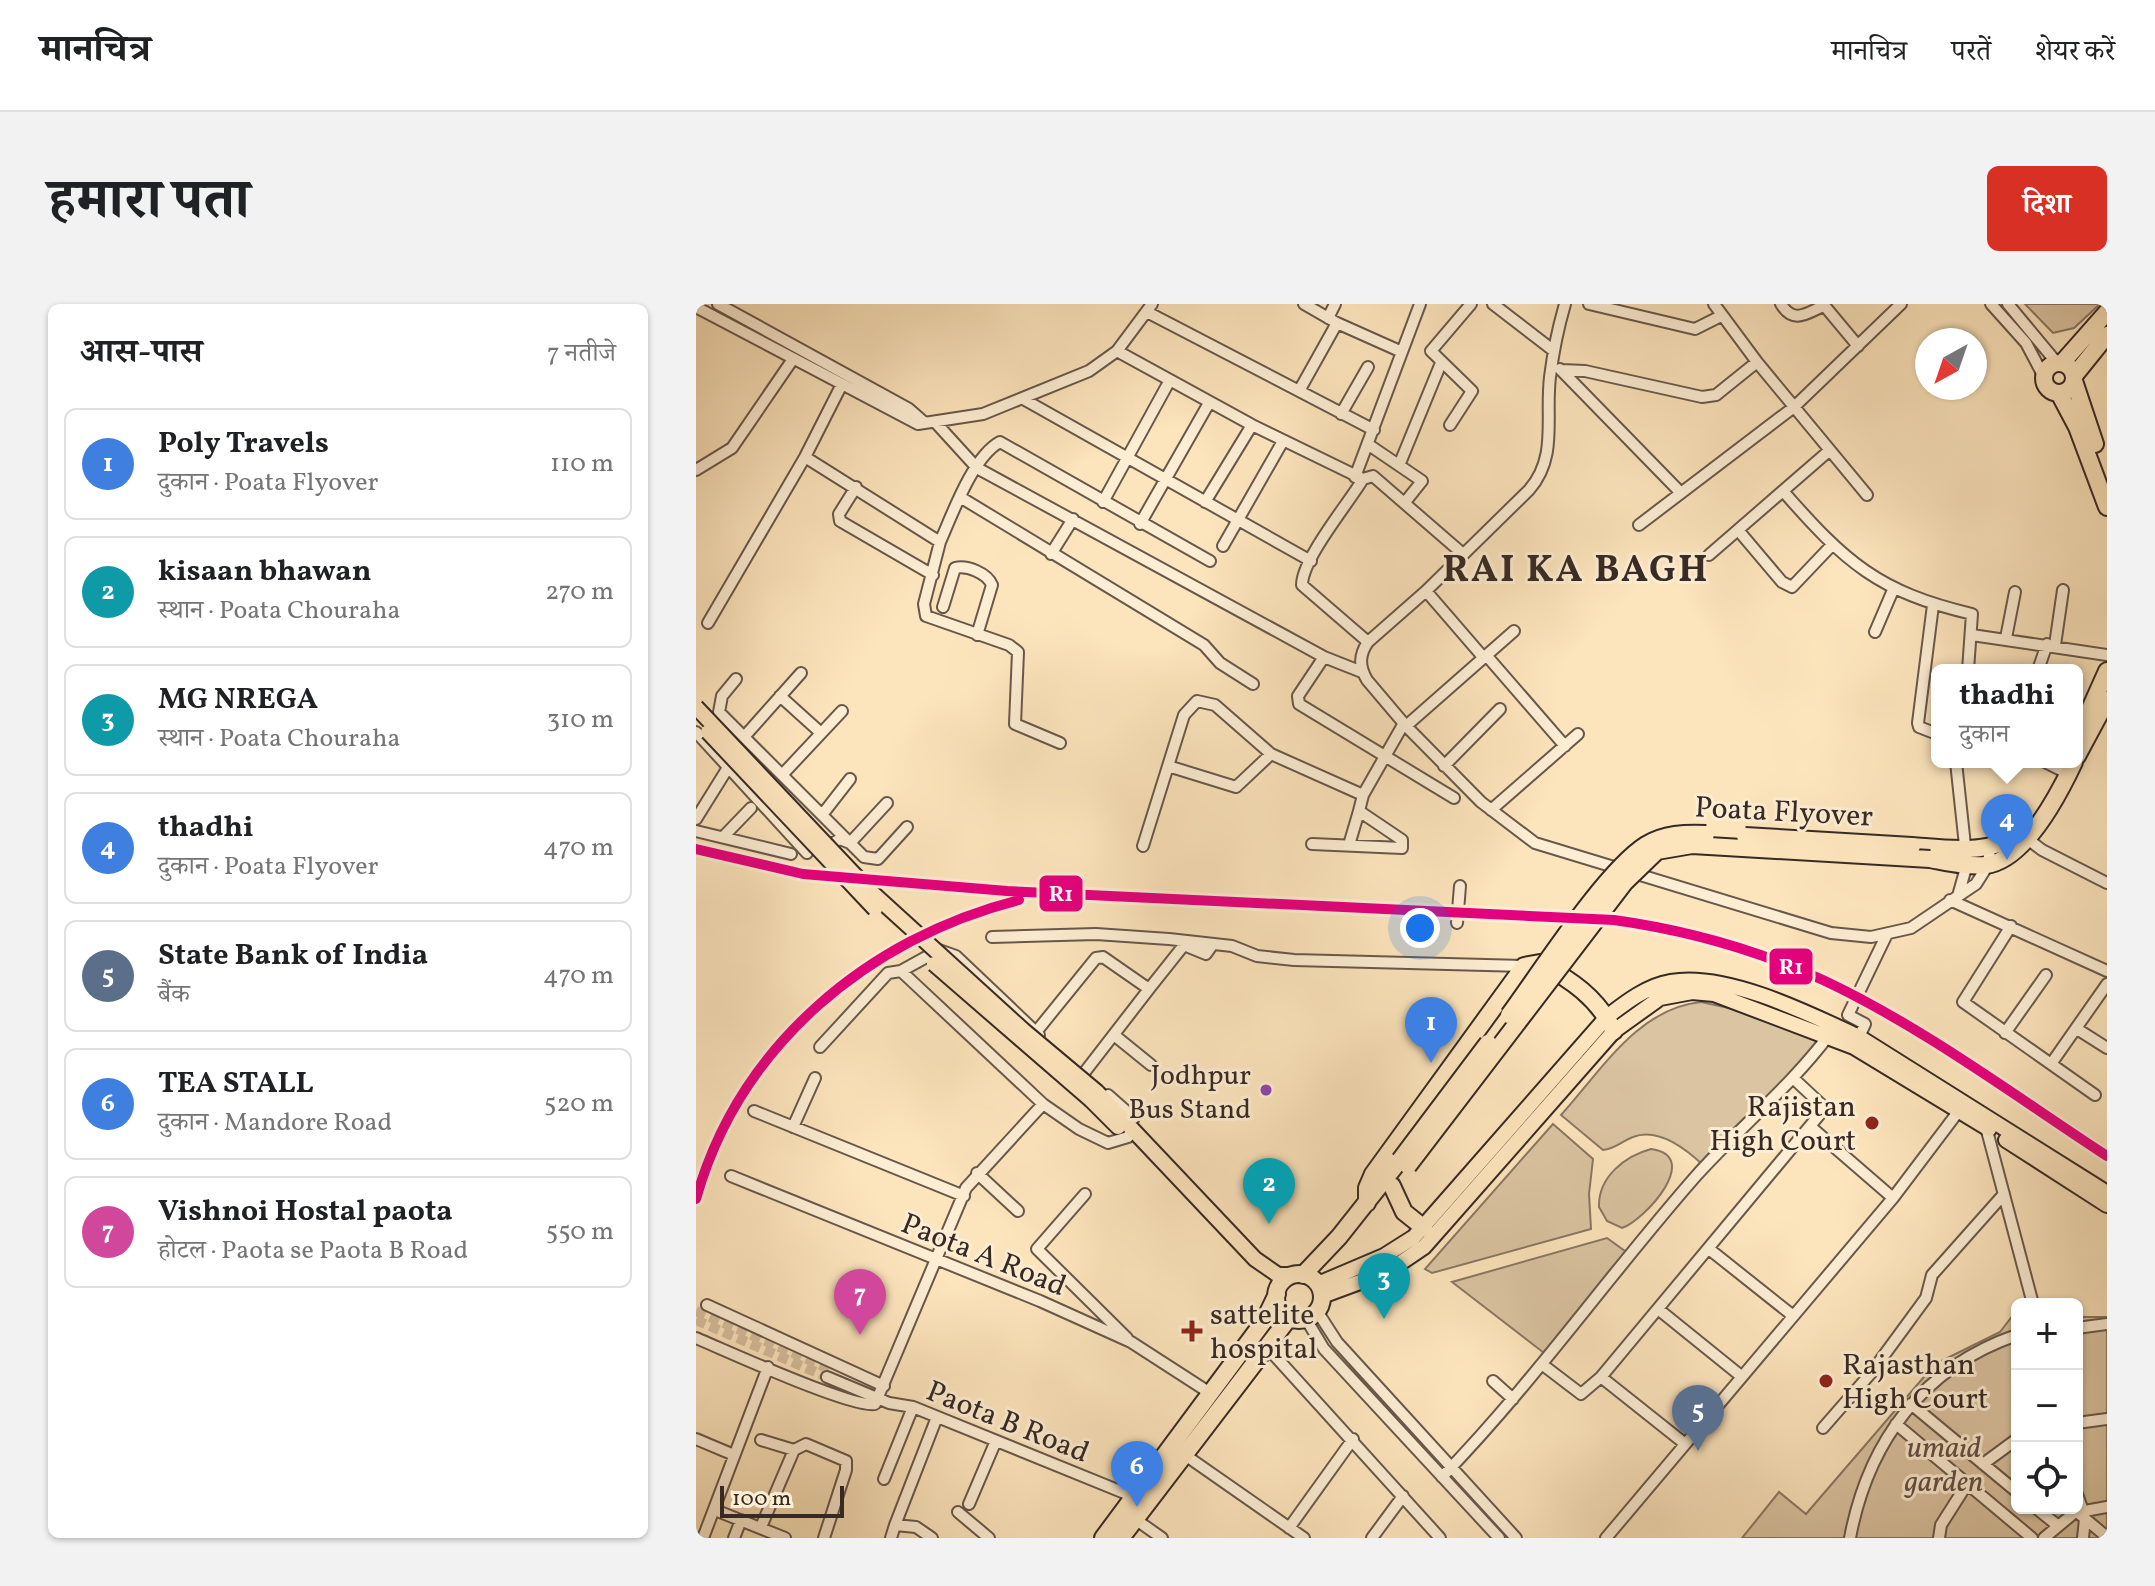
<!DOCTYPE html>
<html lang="hi">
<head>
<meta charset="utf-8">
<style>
  :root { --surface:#fff; --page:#f2f2f2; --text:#202124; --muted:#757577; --line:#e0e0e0; --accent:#d93025 }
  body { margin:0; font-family:Vollkorn,"Noto Serif Devanagari",serif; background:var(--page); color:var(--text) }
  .controls { position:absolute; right:24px; bottom:24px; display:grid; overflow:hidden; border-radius:12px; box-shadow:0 2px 6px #0004 }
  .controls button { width:72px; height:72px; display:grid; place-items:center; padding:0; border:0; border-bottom:2px solid var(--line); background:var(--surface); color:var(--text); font:40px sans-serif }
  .compass { position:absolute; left:1219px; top:24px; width:72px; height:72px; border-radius:50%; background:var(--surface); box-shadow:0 2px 6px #0004; rotate:220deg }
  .scale { position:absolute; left:24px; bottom:20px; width:124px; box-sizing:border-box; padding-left:8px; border:4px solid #372a25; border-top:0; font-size:22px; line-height:28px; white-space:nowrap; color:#372a25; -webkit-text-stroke:6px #fdedd3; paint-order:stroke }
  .you { position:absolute; left:724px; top:624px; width:28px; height:28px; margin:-20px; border:6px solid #fff; border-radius:50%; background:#1a73e8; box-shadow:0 0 0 12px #1a73e833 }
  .badge { display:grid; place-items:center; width:52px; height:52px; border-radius:50%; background:var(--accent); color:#fff; font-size:26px; font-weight:700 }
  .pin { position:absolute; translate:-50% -66px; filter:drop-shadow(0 2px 4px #0008) }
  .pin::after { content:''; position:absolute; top:42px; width:28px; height:24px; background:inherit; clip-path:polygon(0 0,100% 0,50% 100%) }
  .popup { position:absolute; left:1235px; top:360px; width:152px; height:104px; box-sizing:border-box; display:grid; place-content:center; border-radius:12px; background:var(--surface); filter:drop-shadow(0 2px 6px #0005); font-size:26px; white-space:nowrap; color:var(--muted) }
  .popup b { font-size:30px; color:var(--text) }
  .popup::after { content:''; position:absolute; left:50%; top:100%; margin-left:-16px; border:16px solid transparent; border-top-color:var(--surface) }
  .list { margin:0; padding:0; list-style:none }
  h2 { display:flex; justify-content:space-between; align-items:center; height:104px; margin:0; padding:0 32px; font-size:34px }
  h2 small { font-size:26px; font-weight:400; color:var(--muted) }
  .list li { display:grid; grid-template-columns:52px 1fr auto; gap:24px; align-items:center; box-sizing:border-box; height:112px; margin:0 16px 16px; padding:0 16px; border:2px solid var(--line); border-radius:12px }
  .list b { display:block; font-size:30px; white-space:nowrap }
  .list p { margin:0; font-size:26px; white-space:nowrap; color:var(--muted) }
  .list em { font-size:26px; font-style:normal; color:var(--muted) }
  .icon { flex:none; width:44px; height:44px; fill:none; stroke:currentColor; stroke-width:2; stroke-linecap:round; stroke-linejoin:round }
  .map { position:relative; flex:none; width:1411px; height:1234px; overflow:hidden; border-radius:12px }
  header { display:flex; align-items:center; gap:48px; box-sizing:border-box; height:112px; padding:0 40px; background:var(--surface); border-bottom:2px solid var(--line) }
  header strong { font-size:38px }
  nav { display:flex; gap:44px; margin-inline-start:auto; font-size:28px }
  .intro { display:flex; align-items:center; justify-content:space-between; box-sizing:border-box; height:192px; padding:0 48px }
  h1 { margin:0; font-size:56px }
  .button { padding:20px 36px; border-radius:12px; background:var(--accent); color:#fff; font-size:28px; font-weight:700 }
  main { display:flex; gap:48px; padding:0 48px }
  aside { flex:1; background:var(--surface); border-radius:12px; box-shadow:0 2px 6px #0004 }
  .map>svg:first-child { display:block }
  .green { fill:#dbc4a2; stroke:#897764; stroke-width:2 }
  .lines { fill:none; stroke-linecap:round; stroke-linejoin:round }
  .minor-tunnel { stroke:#d5bf9e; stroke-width:10; stroke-dasharray:10 5; stroke-linecap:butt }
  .minor-casing { stroke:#68584b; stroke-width:14 }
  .major-casing { stroke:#372a25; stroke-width:18 }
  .highway-casing { stroke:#372a25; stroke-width:20 }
  .minor { stroke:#fdedd3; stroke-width:10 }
  .major { stroke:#fce4bc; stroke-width:14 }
  .highway { stroke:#fce4bc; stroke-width:16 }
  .major-bridge-casing { stroke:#372a25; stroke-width:18; stroke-linecap:butt }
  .highway-bridge-casing { stroke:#372a25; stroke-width:20; stroke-linecap:butt }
  .major-bridge { stroke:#fce4bc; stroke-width:14 }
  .highway-bridge { stroke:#fce4bc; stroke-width:16 }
  .rail-1-casing { stroke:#fdedd3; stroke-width:16 }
  .rail-1 { stroke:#e5007d; stroke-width:10 }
  .bus-dot { fill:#8e44ad; stroke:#fdedd3; stroke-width:3 }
  .poi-dot { fill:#8f2418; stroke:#fdedd3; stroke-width:3 }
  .labels { text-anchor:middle; stroke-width:6; stroke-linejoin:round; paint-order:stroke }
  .bus-label { font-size:28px; fill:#372a25; stroke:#fdedd3; text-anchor:end }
  .street-label { font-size:30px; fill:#372a25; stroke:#fdedd3 }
  .poi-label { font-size:30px; fill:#372a25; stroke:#fdedd3; text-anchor:start }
  .park-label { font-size:30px; font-style:italic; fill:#605044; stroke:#fdedd3 }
  .district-label { font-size:38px; font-weight:bold; letter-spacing:2px; fill:#372a25; stroke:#fdedd3 }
  .line-badge { stroke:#fdedd3; stroke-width:3 }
  .badge-label { font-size:22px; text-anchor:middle; font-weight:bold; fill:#fff }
</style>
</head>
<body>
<header>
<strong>मानचित्र</strong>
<nav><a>मानचित्र</a><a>परतें</a><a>शेयर करें</a></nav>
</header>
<div class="intro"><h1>हमारा पता</h1><a class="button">दिशा</a></div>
<main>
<aside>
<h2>आस-पास<small>7 नतीजे</small></h2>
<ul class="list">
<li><span class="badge" style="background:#3f7fe0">1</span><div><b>Poly Travels</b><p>दुकान · Poata Flyover</p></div><em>110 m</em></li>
<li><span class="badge" style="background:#0f9aa8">2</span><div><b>kisaan bhawan</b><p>स्थान · Poata Chouraha</p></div><em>270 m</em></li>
<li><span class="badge" style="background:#0f9aa8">3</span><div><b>MG NREGA</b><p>स्थान · Poata Chouraha</p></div><em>310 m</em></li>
<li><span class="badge" style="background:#3f7fe0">4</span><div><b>thadhi</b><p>दुकान · Poata Flyover</p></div><em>470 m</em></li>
<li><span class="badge" style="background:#5c6f8a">5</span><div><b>State Bank of India</b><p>बैंक</p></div><em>470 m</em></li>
<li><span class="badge" style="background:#3f7fe0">6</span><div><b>TEA STALL</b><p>दुकान · Mandore Road</p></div><em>520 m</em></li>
<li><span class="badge" style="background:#d1479c">7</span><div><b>Vishnoi Hostal paota</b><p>होटल · Paota se Paota B Road</p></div><em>550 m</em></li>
</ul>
</aside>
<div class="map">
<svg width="1411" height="1234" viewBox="0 0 1411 1234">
  <rect width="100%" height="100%" fill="#fce4bc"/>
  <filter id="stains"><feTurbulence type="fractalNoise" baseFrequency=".0025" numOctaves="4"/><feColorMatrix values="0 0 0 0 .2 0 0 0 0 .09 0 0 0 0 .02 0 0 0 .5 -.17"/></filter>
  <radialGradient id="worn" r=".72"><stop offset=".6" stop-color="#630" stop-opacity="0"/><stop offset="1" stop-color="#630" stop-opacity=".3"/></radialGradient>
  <path class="green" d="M1329 0H1404L1378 24 1357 29Z
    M1005 698 1042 706 1125 738 1007 861C990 845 962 823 937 833 926 837 919 845 907 846L865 811C905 767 942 704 1005 698Z
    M857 820 897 855 893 890 895 925 736 969 729 965Z
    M955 845C1007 852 949 916 926 924L911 917 903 903C902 873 929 852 955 845Z
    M911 934 933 950 848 1049 756 978Z
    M1321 1006V1204H1381V1013H1411V1234H1046L1083 1188 1110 1210 1239 1060 1304 1028Z"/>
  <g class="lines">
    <path class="minor-tunnel" d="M0 1007 134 1065
      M0 1016 131 1073"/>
    <defs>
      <path id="minor" d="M22 0 213 105 229 119
        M608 0 641 19 706 48
        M797 0 858 47
        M869 0C862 24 857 49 854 73 849 114 862 153 833 186L730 287 672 338C663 351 663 362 671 376L710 422 785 498 839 539 1135 629 1175 633 1215 624 1280 580 1292 561 1294 543
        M893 0 999 25 1025 12
        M1018 0 1061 58 1171 191
        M1085 0C1097 20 1110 10 1127 2
        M1127 0 1162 42
        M1295 0 1330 39 1348 73
        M1312 0 1361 59
        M0 3 222 120 287 110 393 67 421 47 456 0
        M451 8 678 126
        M632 14 639 0
        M421 47 556 121 667 175
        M864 65 985 189
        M865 66 889 67 1006 93 1020 91 1061 58
        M603 87 641 19
        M329 96 615 257
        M645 110 672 63
        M240 119 281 164 628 353 666 368
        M754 121 776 87 735 47 775 0
        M673 141 726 177 710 197
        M109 153 244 238 228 300 230 312 313 341 322 348 319 420 364 439
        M704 159 745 59
        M0 166 36 144 97 55
        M659 173 724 0
        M160 183 143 210 144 217 237 271
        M1087 187C1149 258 1182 288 1276 310L1272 366
        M264 193 508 341 524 359 557 380
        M407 198 474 76
        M509 198 556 121
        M444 220 513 99
        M943 221 1098 103 1205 0
        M1042 226 1086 278 1096 283 1135 242
        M244 238C256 211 277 152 304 138L514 257
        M527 242 587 137
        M355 250 377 215
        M1013 251 1134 146
        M730 287 787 353
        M1237 301 1222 419 1223 423 1241 430
        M247 303 259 264C271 261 291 269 296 281L281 331
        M12 319 109 153 145 82
        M1179 328 1197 286
        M1276 331 1411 351
        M1310 334 1319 288
        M672 338 606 281C606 255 652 200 667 175L677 172 767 250
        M1359 341 1367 286
        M790 351 869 442
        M628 353 602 392 603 400 758 494
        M1342 366 1351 340
        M40 375 26 392 23 408 168 553 182 555 211 523
        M84 392 125 429
        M710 422 818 327
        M0 428 111 549
        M48 433 105 369
        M1260 458 1271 560 1262 592
        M1349 458 1365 466
        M472 462 540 483 575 450
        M748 462 804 405
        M86 471 146 407
        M795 506 882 430
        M126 511 154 475
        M0 515 33 462
        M0 527 95 550
        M28 532 55 504
        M1329 533 1346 546 1411 579
        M616 540 706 544V536L663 507 667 491 708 419
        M653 541 663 507
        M132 542 144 535 154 539 191 499
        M447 542 488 411 501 397 519 401 575 450 667 491
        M1254 596 1411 667
        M761 619 764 582
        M1315 622 1267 698 1399 791
        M296 633 400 630 473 635 536 642 561 652 598 656 828 662
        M205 667 347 800
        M1381 725 1411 744
        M340 728 400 654 407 653 453 685 488 641 510 650 517 640
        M1309 729 1350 671
        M418 731 455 761
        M1163 733 1169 720 1152 711 1191 630
        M124 743 192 669 205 667 243 646 260 652 343 731
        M1355 760 1411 680
        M388 769 453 685
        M412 791 438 814
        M58 807 268 892
        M97 823 119 774
        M1115 823 1197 894
        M1290 823 1337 1000
        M281 869 322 907
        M35 872 344 997 435 1038 514 1089
        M389 890 341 945 431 1034
        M1013 945 1096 1011
        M11 1001 188 1082
        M962 1005 1045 1072
        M621 1007 641 1038 820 1234
        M610 1015 628 1045 803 1234
        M1381 1024 1411 1020
        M0 1034C29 1046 157 1105 179 1100L270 884 347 800 383 825 412 839 432 833 437 824
        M569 1041 744 1234
        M847 1061 885 1090 905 1073 1129 804 1097 774
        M131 1073 193 1099 217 1103 441 1194
        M905 1073 988 1139
        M797 1077 817 1095
        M1215 1100 1321 1188
        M1381 1119 1411 1115
        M1200 1120 1336 1234
        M1127 1124 1175 1069 1230 994 1236 971 1308 890
        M0 1135 38 1151
        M65 1136 98 1146 110 1140 150 1157V1166L128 1234
        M489 1151 608 1234
        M1287 1160 1321 1135
        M746 1173C838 1078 913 971 1000 872 1043 824 1094 783 1133 731
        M188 1175 217 1103
        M1381 1190 1387 1207
        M273 1200 299 1139
        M1340 1204 1361 1221
        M19 1206 89 1234
        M262 1208 293 1234
        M1381 1208 1411 1233
        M439 1215 466 1234
        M199 1221 241 1113
        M65 1223 98 1146
        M593 1224 657 1135
        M7 1234 72 1063
        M38 1234 45 1216
        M195 1234 199 1221 220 1223 236 1234
        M676 1234 707 1192
        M910 1234 1197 894 1265 804
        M1154 1234C1172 1138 1227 1063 1321 1031
        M1243 1234 1245 1221 1271 1180
        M1348 1234 1378 1209 1411 1203
        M1387 1234 1389 1215"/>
      <path id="major" d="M401 788 559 955 582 971H597
        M395 796 422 823
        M1310 836 1411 901
        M622 980 688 952 718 933 911 713C930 698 951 682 975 678 1030 668 1114 710 1163 733L1411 889
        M626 992 691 968 728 943 918 727 964 694 996 688 1018 690 1158 743 1293 825"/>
      <path id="highway" d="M1366 59 1411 8
        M1348 74a15 15 0 1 1 30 0a15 15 0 1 1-30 0Z
        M1378 72 1411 31
        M1378 77 1399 140
        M1363 89 1381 123 1411 203
        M1381 434 1411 367
        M1381 452 1411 396
        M1216 542C1256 545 1302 553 1332 521
        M1234 555C1251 558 1272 563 1290 561 1329 556 1363 490 1378 458
        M696 882 708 908 728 924
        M671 899V884L677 870 828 662 844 659C875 676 901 693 918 727
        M580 993a23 23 0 1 1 46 0a23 23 0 1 1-46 0Z
        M607 971 643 933 704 856
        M407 1234 568 1017 581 990
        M425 1234 593 1014"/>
    </defs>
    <use href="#minor" class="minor-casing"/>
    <use href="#major" class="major-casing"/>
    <use href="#highway" class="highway-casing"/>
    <use href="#minor" class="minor"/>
    <use href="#major" class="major"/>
    <use href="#highway" class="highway"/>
    <defs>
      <path id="major-bridge" d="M0 403 172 585 327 726 401 788
        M12 428 179 605
        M238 660 395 796"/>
      <path id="highway-bridge" d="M1049 532 1216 542
        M813 711C844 669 909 567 950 541 968 530 989 529 1010 530
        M704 856 792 739
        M712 862 929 578 961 547 996 541 1234 555"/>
    </defs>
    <use href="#major-bridge" class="major-bridge-casing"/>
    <use href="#highway-bridge" class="highway-bridge-casing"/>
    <use href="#major-bridge" class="major-bridge"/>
    <use href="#highway-bridge" class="highway-bridge"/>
    <defs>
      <path id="rail-1" d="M0 545 107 570 311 587 918 616C990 626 1061 646 1127 676 1227 723 1319 792 1411 852
        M0 895C43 742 172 634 323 596"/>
    </defs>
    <use href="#rail-1" class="rail-1-casing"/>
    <use href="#rail-1" class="rail-1"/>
  </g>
  <circle class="bus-dot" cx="570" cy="786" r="7"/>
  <g class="poi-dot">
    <circle cx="1176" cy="819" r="8"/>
    <path d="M492 1015h8v8h8v8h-8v8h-8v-8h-8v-8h8z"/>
    <circle cx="1130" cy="1077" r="8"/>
  </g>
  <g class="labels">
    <g class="bus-label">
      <text x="555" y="780">Jodhpur<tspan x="555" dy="34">Bus Stand</tspan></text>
    </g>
    <g class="street-label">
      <text transform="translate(1088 507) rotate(3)" y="10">Poata Flyover</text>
      <text transform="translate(288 950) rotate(22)" y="10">Paota A Road</text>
      <text transform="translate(312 1117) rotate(22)" y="10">Paota B Road</text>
    </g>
    <g class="poi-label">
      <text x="1160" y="812" text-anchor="end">Rajistan<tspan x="1160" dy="34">High Court</tspan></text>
      <text x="514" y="1020">sattelite<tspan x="514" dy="34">hospital</tspan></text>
      <text x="1146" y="1070">Rajasthan<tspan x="1146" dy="34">High Court</tspan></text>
    </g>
    <g class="park-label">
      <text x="1248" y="1153">umaid<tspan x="1248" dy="34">garden</tspan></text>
    </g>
    <g class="district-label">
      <text x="880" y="277">RAI KA BAGH</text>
    </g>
  </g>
  <g class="line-badge">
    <rect x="342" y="570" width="46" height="39" rx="8" fill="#e5007d"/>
    <rect x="1072" y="643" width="46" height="39" rx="8" fill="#e5007d"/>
  </g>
  <g class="badge-label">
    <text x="365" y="597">R1</text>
    <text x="1095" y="670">R1</text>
  </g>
  <rect width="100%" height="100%" filter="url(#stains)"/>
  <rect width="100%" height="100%" fill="url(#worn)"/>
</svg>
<div class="controls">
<button>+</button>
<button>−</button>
<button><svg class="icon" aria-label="locate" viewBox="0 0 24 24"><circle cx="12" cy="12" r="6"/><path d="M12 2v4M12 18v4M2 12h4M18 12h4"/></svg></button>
</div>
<svg class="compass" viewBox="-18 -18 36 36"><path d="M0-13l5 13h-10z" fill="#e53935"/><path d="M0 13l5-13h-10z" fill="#757577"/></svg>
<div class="scale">100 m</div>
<div class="you"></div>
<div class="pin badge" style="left:735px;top:759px;background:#3f7fe0">1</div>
<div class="pin badge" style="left:573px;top:920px;background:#0f9aa8">2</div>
<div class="pin badge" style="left:688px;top:1015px;background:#0f9aa8">3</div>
<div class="pin badge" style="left:1311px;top:556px;background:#3f7fe0">4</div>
<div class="popup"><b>thadhi</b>दुकान</div>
<div class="pin badge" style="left:1002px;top:1147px;background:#5c6f8a">5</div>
<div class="pin badge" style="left:441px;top:1203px;background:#3f7fe0">6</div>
<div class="pin badge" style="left:164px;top:1031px;background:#d1479c">7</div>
</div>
</main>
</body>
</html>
